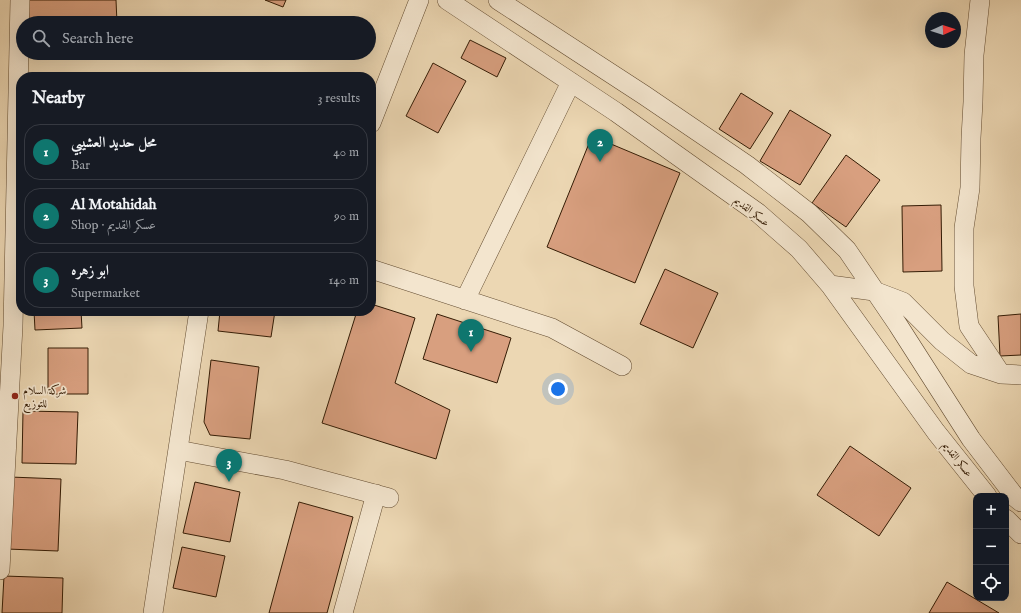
<!DOCTYPE html>
<html lang="en">
<head>
<meta charset="utf-8">
<style>
  :root { --surface:#171b24; --page:#20242c; --text:#f1f3f6; --muted:#9ea1a6; --line:#363941; --accent:#0f766e }
  body { margin:0; font-family:"IM FELL English",Amiri,serif; background:var(--page); color:var(--text) }
  .controls { position:absolute; right:12px; bottom:12px; display:grid; overflow:hidden; border-radius:8px; box-shadow:0 4px 16px #0002 }
  .controls button { width:36px; height:36px; display:grid; place-items:center; padding:0; border:0; border-bottom:1px solid var(--line); background:var(--surface); color:var(--text); font:20px sans-serif }
  .compass { position:absolute; left:925px; top:12px; width:36px; height:36px; border-radius:50%; background:var(--surface); box-shadow:0 4px 16px #0002; rotate:87deg }
  .you { position:absolute; left:558px; top:389px; width:14px; height:14px; margin:-10px; border:3px solid #fff; border-radius:50%; background:#1a73e8; box-shadow:0 0 0 6px #1a73e833 }
  .badge { display:grid; place-items:center; width:26px; height:26px; border-radius:50%; background:var(--accent); color:#fff; font-size:13px; font-weight:700 }
  .pin { position:absolute; translate:-50% -33px; filter:drop-shadow(0 1px 2px #0008) }
  .pin::after { content:''; position:absolute; top:21px; width:14px; height:12px; background:inherit; clip-path:polygon(0 0,100% 0,50% 100%) }
  .list { margin:0; padding:0; list-style:none }
  h2 { display:flex; justify-content:space-between; align-items:center; height:52px; margin:0; padding:0 16px; font-size:17px }
  h2 small { font-size:13px; font-weight:400; color:var(--muted) }
  .list li { display:grid; grid-template-columns:26px 1fr auto; gap:12px; align-items:center; box-sizing:border-box; height:56px; margin:0 8px 8px; padding:0 8px; border:1px solid var(--line); border-radius:16px }
  .list b { display:block; font-size:15px; white-space:nowrap }
  .list p { margin:0; font-size:13px; white-space:nowrap; color:var(--muted) }
  .list em { font-size:13px; font-style:normal; color:var(--muted) }
  .icon { flex:none; width:22px; height:22px; fill:none; stroke:currentColor; stroke-width:2; stroke-linecap:round; stroke-linejoin:round }
  .map { position:relative; flex:none; width:1021px; height:613px; overflow:hidden }
  .search { position:absolute; background:var(--surface); box-shadow:0 4px 16px #0002; left:16px; top:16px; width:360px; height:44px; display:flex; align-items:center; gap:10px; box-sizing:border-box; padding:0 14px; border-radius:22px; color:var(--muted); font-size:15px }
  .panel { position:absolute; background:var(--surface); box-shadow:0 4px 16px #0002; left:16px; top:72px; width:360px; height:244px; border-radius:16px }
  .map>svg:first-child { display:block }
  .building { fill:#d89f7f; stroke:#341c05 }
  .lines { fill:none; stroke-linecap:round; stroke-linejoin:round }
  .minor-casing { stroke:#624b30; stroke-width:20 }
  .minor { stroke:#f3e5ce; stroke-width:19 }
  .poi-dot { fill:#8f2418; stroke:#f3e5ce; stroke-width:1.5 }
  .labels { text-anchor:middle; stroke-width:3.5; stroke-linejoin:round; paint-order:stroke }
  .street-label { font-size:11px; fill:#341c05; stroke:#f3e5ce }
  .poi-label { font-size:11px; fill:#341c05; stroke:#f3e5ce; text-anchor:start }
</style>
</head>
<body>
<div class="map">
<svg width="1021" height="613" viewBox="0 0 1021 613">
  <rect width="100%" height="100%" fill="#ecd7b3"/>
  <filter id="stains"><feTurbulence type="fractalNoise" baseFrequency=".005" numOctaves="4"/><feColorMatrix values="0 0 0 0 .2 0 0 0 0 .09 0 0 0 0 .02 0 0 0 .5 -.17"/></filter>
  <radialGradient id="worn" r=".72"><stop offset=".6" stop-color="#630" stop-opacity="0"/><stop offset="1" stop-color="#630" stop-opacity=".3"/></radialGradient>
  <path class="building" d="M28 0H116L117 23H29Z
    M265 0H286L283 7Z
    M470 40 506 58 497 77 461 58Z
    M433 63 466 81 438 133 406 116Z
    M741 93 773 113 750 149 719 129Z
    M790 110 831 135 800 185 760 161Z
    M592 136 680 173 635 283 547 247Z
    M846 155 880 180 846 227 812 203Z
    M941 205 942 271 903 272 902 206Z
    M665 269 718 293 693 348 640 324Z
    M371 304 415 318 395 383 450 410 436 459 322 423 357 311H371Z
    M34 311H81L82 328 35 330Z
    M220 311H275L271 337 218 331Z
    M437 314 511 338 497 383 423 359Z
    M1021 314V355L1000 356 998 316Z
    M48 348H88V394H48Z
    M211 360 259 367 250 439 210 435 204 422Z
    M23 411 78 412 76 464 22 463Z
    M850 446 911 488 879 536 817 495Z
    M10 477 61 479 58 551 7 549Z
    M195 482 240 492 230 542 183 533Z
    M299 502 353 517 327 613H269Z
    M182 547 225 556 216 597 173 588Z
    M4 576 63 578 62 613H2Z
    M947 582 999 613H929Z"/>
  <g class="lines">
    <defs>
      <path id="minor" d="M447 0 616 112 758 213 799 249 830 285 936 432 987 496
        M498 0 644 95 747 165 809 213 847 250 898 325 971 439 1016 498 1021 502
        M980 0 974 55 973 102 971 138 970 188 964 228V286L969 326 1001 374
        M371 123 419 0
        M371 269 552 328 622 366
        M830 285 874 291 903 302 942 341 971 364 1001 374 1021 375
        M465 300 571 82
        M178 450 285 470 389 498
        M1006 519 1021 534
        M0 570 13 326 20 0
        M153 613 199 311
        M343 613 376 494"/>
    </defs>
    <use href="#minor" class="minor-casing"/>
    <use href="#minor" class="minor"/>
  </g>
  <circle class="poi-dot" cx="15" cy="396" r="4"/>
  <g class="labels">
    <g class="street-label">
      <text transform="translate(752 211) rotate(38)" y="4">عسكر القديم</text>
      <text transform="translate(958 459) rotate(52)" y="4">عسكر القديم</text>
    </g>
    <g class="poi-label">
      <text x="23" y="394">شركة السلام<tspan x="23" dy="13">للتوزيع</tspan></text>
    </g>
  </g>
  <rect width="100%" height="100%" filter="url(#stains)"/>
  <rect width="100%" height="100%" fill="url(#worn)"/>
</svg>
<div class="controls">
<button>+</button>
<button>−</button>
<button><svg class="icon" aria-label="locate" viewBox="0 0 24 24"><circle cx="12" cy="12" r="6"/><path d="M12 2v4M12 18v4M2 12h4M18 12h4"/></svg></button>
</div>
<svg class="compass" viewBox="-18 -18 36 36"><path d="M0-13l5 13h-10z" fill="#e53935"/><path d="M0 13l5-13h-10z" fill="#9ea1a6"/></svg>
<div class="you"></div>
<div class="pin badge" style="left:471px;top:352px">1</div>
<div class="pin badge" style="left:600px;top:162px">2</div>
<div class="pin badge" style="left:229px;top:482px">3</div>
<div class="search"><svg class="icon" aria-label="search" viewBox="0 0 24 24"><circle cx="10" cy="10" r="6"/><path d="M15 15l6 6"/></svg>Search here</div>
<section class="panel">
<h2>Nearby<small>3 results</small></h2>
<ul class="list">
<li><span class="badge">1</span><div><b>محل حديد العشيبي</b><p>Bar</p></div><em>40 m</em></li>
<li><span class="badge">2</span><div><b>Al Motahidah</b><p>Shop · عسكر القديم</p></div><em>90 m</em></li>
<li><span class="badge">3</span><div><b>ابو زهره</b><p>Supermarket</p></div><em>140 m</em></li>
</ul>
</section>
</div>
</body>
</html>
